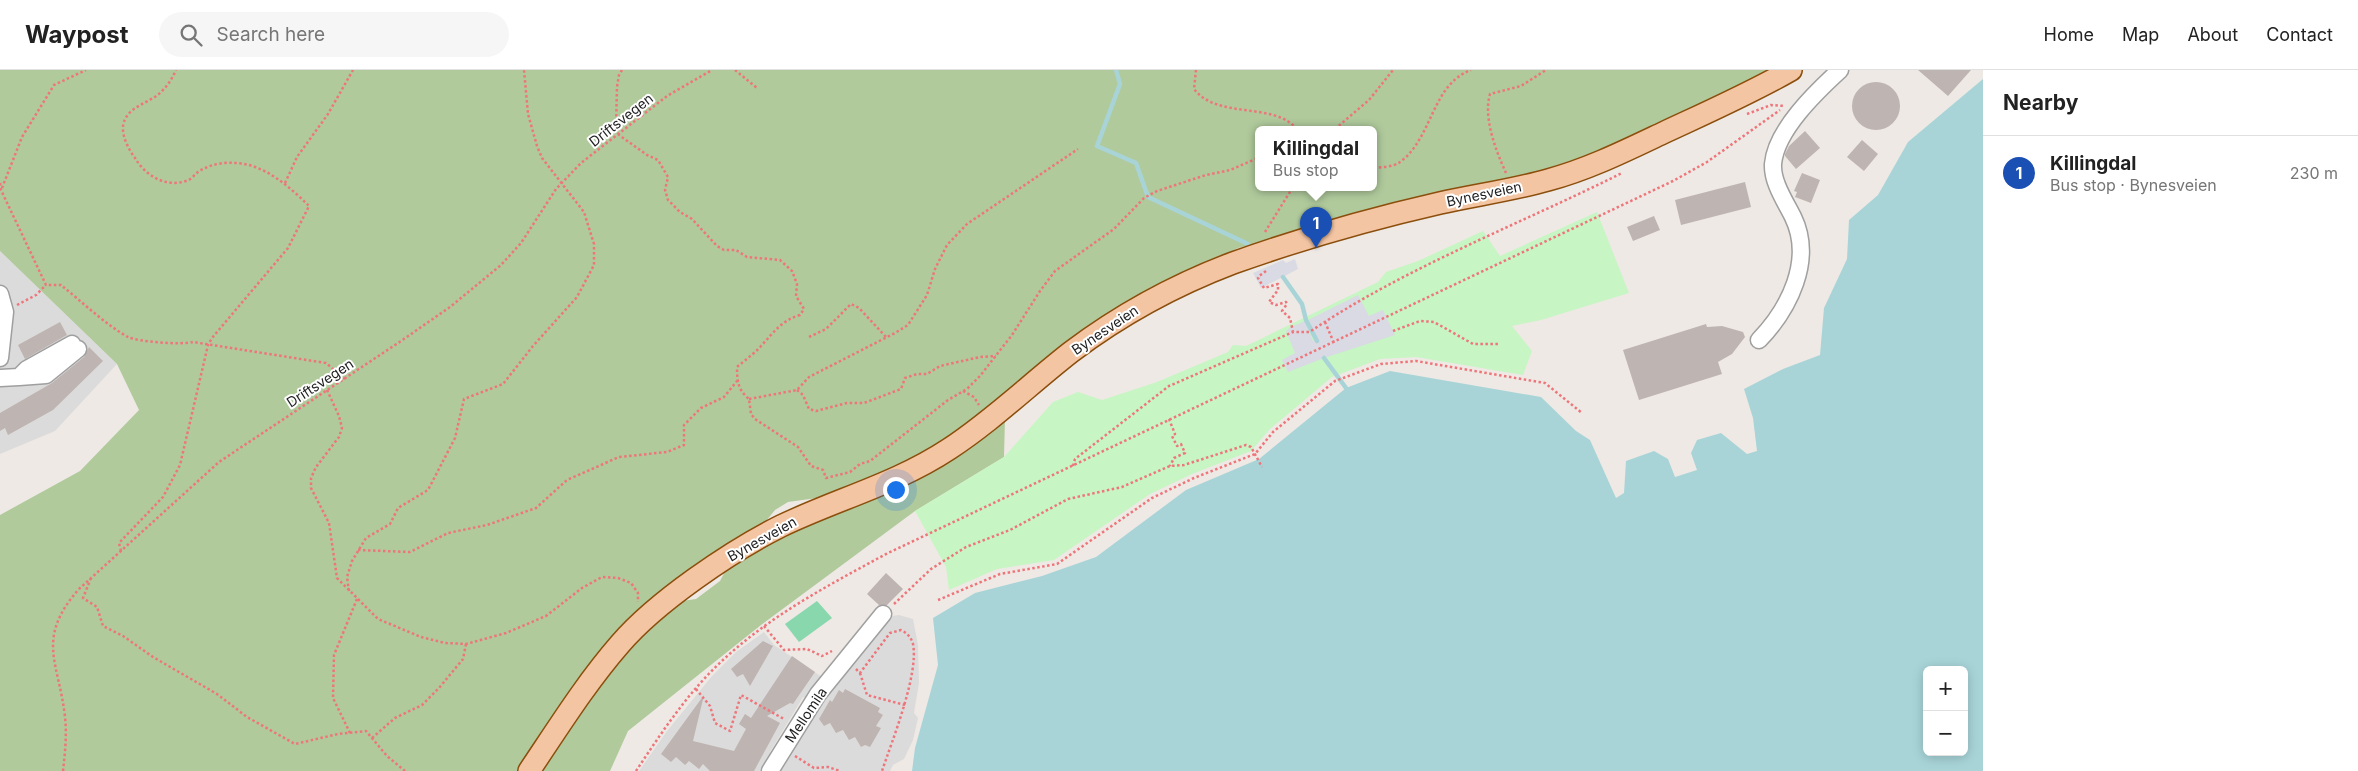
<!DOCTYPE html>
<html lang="en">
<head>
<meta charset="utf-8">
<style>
  :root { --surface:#fff; --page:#f6f6f6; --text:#222; --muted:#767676; --line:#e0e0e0; --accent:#bb1029 }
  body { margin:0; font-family:Inter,sans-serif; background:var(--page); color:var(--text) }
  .controls { position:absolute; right:15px; bottom:15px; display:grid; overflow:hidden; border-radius:8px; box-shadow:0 2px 12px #0003 }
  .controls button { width:45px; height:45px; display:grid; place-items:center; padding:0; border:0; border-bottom:1px solid var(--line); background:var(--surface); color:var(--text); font:25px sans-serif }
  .you { position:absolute; left:895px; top:419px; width:18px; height:18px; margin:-12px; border:4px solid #fff; border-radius:50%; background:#1a73e8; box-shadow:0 0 0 8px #1a73e833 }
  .badge { display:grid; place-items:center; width:32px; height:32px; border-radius:50%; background:var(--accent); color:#fff; font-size:16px; font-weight:700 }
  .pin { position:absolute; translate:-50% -41px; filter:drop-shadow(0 1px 2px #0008) }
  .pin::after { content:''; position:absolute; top:26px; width:18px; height:15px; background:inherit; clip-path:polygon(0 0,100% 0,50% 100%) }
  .popup { position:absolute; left:1255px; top:56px; width:122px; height:65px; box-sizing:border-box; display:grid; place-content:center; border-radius:8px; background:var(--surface); filter:drop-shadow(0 1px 4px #0005); font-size:16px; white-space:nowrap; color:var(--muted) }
  .popup b { font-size:19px; color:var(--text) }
  .popup::after { content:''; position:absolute; left:50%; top:100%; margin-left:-10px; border:10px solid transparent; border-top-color:var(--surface) }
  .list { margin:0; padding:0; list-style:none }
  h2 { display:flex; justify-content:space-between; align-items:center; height:65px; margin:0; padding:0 20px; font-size:21px }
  h2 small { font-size:16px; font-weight:400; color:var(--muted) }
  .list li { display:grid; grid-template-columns:32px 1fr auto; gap:15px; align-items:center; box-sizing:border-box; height:75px; padding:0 20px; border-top:1px solid var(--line) }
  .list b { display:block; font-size:19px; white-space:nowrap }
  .list p { margin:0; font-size:16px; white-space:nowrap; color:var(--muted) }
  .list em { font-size:16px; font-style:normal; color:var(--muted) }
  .icon { flex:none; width:28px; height:28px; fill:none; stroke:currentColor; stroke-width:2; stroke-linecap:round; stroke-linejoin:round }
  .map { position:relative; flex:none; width:1983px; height:701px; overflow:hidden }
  header { display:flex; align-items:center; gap:30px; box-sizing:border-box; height:70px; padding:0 25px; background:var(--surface); border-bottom:1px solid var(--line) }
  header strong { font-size:24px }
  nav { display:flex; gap:28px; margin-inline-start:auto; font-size:18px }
  .search { width:350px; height:45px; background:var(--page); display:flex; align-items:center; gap:12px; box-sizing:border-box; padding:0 18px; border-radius:28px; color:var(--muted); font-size:19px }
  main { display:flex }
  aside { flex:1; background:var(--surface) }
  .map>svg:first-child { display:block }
  .residential { fill:#dcdbdb }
  .forest { fill:#b0ca9c; fill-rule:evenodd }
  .park { fill:#c7f5c4 }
  .pitch { fill:#88d7ad }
  .plaza { fill:#d9dae3 }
  .water { fill:#a8d4d8; fill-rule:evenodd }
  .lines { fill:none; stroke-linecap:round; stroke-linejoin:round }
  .stream { stroke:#a8d4d8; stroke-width:4.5 }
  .building { fill:#beb4b1 }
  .minor-casing { stroke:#9f9f9f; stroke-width:19 }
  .major-casing { stroke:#8b4e0c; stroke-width:24 }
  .path { stroke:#ee757a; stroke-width:2.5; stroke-dasharray:2.5 2.5; stroke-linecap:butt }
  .minor { stroke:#fff; stroke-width:16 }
  .major { stroke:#f4c5a3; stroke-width:21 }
  .labels { text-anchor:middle; stroke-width:4; stroke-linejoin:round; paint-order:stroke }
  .street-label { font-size:14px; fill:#1e1e1e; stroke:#fff }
</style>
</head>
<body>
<header>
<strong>Waypost</strong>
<div class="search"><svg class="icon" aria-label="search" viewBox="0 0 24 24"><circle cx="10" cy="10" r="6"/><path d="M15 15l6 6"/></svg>Search here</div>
<nav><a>Home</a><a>Map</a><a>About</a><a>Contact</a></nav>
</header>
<main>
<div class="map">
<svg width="1983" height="701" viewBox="0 0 1983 701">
  <rect width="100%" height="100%" fill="#eee9e4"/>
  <path class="residential" d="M0 181 117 294 55 361 0 384Z
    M899 545 913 549 918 575 919 613 914 643 918 648 913 670 904 689 893 695 890 701H778L822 627 884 547Z
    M764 562 774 575 822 607 807 629 803 627 770 682 773 685 768 693 765 692 760 701H639L667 661 712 606 736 582Z"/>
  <path class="forest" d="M0 0H1773L1597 84 1555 98 1238 178 1165 214 939 375 905 394 836 423 817 428 788 432 775 440 761 457 689 504 519 701H0V445L80 401 139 340 117 294 0 181ZM1258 59H1374V117H1258Z
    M1005 348 1004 387 915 441 761 555 628 661 610 701H539L585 633 627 578 682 531 696 529 720 511 728 496Z"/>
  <path class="park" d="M1597 142 1629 223 1541 250 1512 256 1532 281 1523 305 1416 287 1380 289 1332 307 1270 359 1251 381 1192 404 1150 424 1054 490 997 499 949 520 946 497 915 441 1004 387 1053 332 1078 322 1102 330 1157 312 1228 282 1233 275 1246 276 1378 212 1386 202 1418 191 1483 161 1500 186Z"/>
  <path class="pitch" d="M817 531 832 548 799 572 785 554Z"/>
  <path class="plaza" d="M1295 189 1298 199 1261 218 1253 203 1283 190 1286 193Z
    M1358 225 1369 246 1383 240 1395 265 1324 288 1288 302 1282 290 1295 283 1286 261 1291 257 1305 251 1313 271 1317 269 1308 250Z"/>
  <path class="water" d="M1983 9V701H912L915 678 938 595 933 548 975 523 1042 506 1096 487 1186 420 1259 389 1346 318 1390 301 1541 327 1576 361 1590 370 1616 428 1624 423 1626 391 1654 381 1668 389 1675 407 1697 400 1691 383 1697 370 1721 363 1747 384 1757 381 1753 348 1744 319 1783 299 1820 285 1824 238 1847 189 1849 150 1878 125 1908 72ZM1927 600H1964V682H1927Z"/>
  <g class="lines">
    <path class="stream" d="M1116 0 1120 14 1097 76 1136 93 1148 127 1248 174
      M1283 207 1302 234 1306 250 1317 271
      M1324 288 1346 318"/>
  </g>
  <path class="building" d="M1918 0H1971L1948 26Z
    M1852 36a24 24 0 1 1 48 0a24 24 0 1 1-48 0Z
    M1805 61 1820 78 1796 99 1785 86V84L1789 76Z
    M1862 70 1878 84 1864 101 1847 87Z
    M1802 103 1820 110 1811 133 1795 127 1797 122 1794 121Z
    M1745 112 1751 137 1681 155 1675 130Z
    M1654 146 1660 160 1633 171 1627 157Z
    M60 252 67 265 25 289 18 275Z
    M1706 254 1707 257 1722 256 1743 262 1745 267 1732 284 1718 292 1722 304 1639 330 1623 280Z
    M89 277 103 291 53 340 8 365 5 358 0 361V343L52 313 84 287Z
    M886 503 903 519 887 535H879L867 524Z
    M763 571 773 576 750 616 743 604 737 607 731 599Z
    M792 586 815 602 793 634 790 633 767 646 780 653 754 701H710L703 694 699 699 689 691 685 695 676 687 671 692 661 684 704 625 693 671 734 681 746 659 739 654 745 644 751 648Z
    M845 619 880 638 878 642 883 645 876 656 881 658 870 677 865 675 861 677 855 667 849 670 843 660 836 663 830 653 824 656 819 649 830 630 832 632 839 620 843 623Z"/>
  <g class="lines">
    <defs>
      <path id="minor" d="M0 224 5 242 0 288
        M1759 270C1789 239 1814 190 1793 147 1785 131 1772 112 1773 94 1776 60 1816 22 1840 0
        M19 307 46 305 78 279
        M0 308 19 307 27 299 72 274
        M770 701 818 624 883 544"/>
      <path id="major" d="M529 701C558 658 586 613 620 574 656 532 731 481 781 456 837 429 896 414 949 379 992 351 1030 314 1071 282 1120 245 1175 215 1233 193 1300 169 1370 149 1440 133 1476 125 1513 120 1548 110 1589 99 1627 80 1665 62 1708 42 1751 23 1791 0"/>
    </defs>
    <use href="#minor" class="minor-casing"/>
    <use href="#major" class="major-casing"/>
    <path class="path" d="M622 0 619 5 617 17 616 57 619 65 647 85 658 90 668 107 665 120 668 130 680 142 692 149 717 176 724 180H736L747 187 780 190 792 201 797 214 796 226 804 239 800 245C782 250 773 263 761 276 754 284 745 290 737 297 737 311 738 320 749 329L751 344 755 349 798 377 811 396 823 400 826 408 850 402 860 394 870 391 948 330 967 319 980 306 1012 265 1040 221 1055 201 1114 159 1144 128 1157 121 1206 105 1230 100 1258 88
      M735 0 757 18
      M1196 0 1194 19C1218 50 1273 31 1297 59
      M1747 44 1771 35 1785 36
      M1335 59 1369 30 1393 0
      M1374 98C1381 97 1394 97 1400 92 1433 68 1431 15 1471 0
      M1506 103C1496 81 1483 48 1490 24L1521 16 1546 0
      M0 113 1 120 46 215H61C81 231 106 255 128 267 139 272 182 275 193 272L326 293 345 309
      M285 113 297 87 328 44 353 0
      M2 118 22 67 54 15 86 0
      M1265 162 1293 117
      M1266 201 1259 206 1258 208 1264 218 1278 214V220L1269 232 1276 235 1286 232 1287 234 1282 241 1290 248 1293 262
      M17 235 36 225 46 215
      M1325 252 1334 273
      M1393 261 1420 251 1434 252 1473 274H1499
      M809 267 826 259 851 234 859 238 887 268
      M327 320 339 346 342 358 339 367 316 397 311 408V418L329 453 337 508 378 549 421 567 445 573 466 574 506 563 546 546 582 518 602 507 618 508 631 513 638 523V532
      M797 320 803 325 809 339 816 341 847 333H864L901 319 905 308 917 304H927L940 296 980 287 996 286
      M963 321 974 327 979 335
      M749 329 797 320 809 307 895 263 908 255 927 225 935 199 947 175 967 154 1078 79
      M1169 349 1175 364 1172 366 1177 376 1181 374 1185 383 1174 388 1170 396
      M1073 396 1075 389 1169 316 1293 262H1309L1314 259C1409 196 1520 154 1622 103
      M358 480 410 482 448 463 487 455 536 438 567 410 619 387 667 382 684 375V355L701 338 724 327 737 311
      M121 481 119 473 163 427 180 395 208 275 212 268 288 178 309 136C290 117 263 93 234 93 222 92 208 95 198 102 194 105 191 110 186 111 165 118 145 105 135 88 129 80 122 67 123 56 126 36 149 34 161 22 168 15 172 9 176 0
      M91 508 83 528 97 537 103 556 123 566 153 587 217 624 247 647 295 674 338 664 366 661 387 686 405 701
      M349 521 347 507 352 491 366 468 390 454 398 438 428 420 455 368 464 329 503 314 533 276 577 227 594 195V174L584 142 542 88 537 76 528 44 524 0
      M938 530 1000 504 1057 494 1152 428 1194 408 1255 384 1273 362 1335 311 1381 294 1416 291 1545 313 1582 343
      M894 534 931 499 966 477 1010 460 1068 429 1122 417 1170 396 1184 395 1246 375 1251 377 1262 397
      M764 556 784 580 807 579 822 586 832 581
      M856 599 860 603 890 563 901 560C907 563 911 567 913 574 919 604 892 671 882 701
      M860 603 867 625 905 635
      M696 619 710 636 715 653 730 661 741 625 784 649
      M350 663 333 628 334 585 357 529
      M372 668 395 648 422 635 439 618 463 589 466 574
      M795 686 814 698 828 697 840 701
      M63 701C65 683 67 665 65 647 59 592 35 569 79 519L219 392 401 271 450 237 501 195 521 173 556 119 581 93 667 26 712 0
      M636 701C662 662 688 622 723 590 771 545 829 515 886 484L1673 111 1707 92 1780 40"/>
    <use href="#minor" class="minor"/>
    <use href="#major" class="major"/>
  </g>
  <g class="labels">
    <g class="street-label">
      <text transform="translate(621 50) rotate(-38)" y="5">Driftsvegen</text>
      <text transform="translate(1484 124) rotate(-12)" y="5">Bynesveien</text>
      <text transform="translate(1105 260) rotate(-34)" y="5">Bynesveien</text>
      <text transform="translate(320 313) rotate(-33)" y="5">Driftsvegen</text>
      <text transform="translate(762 469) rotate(-29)" y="5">Bynesveien</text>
      <text transform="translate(806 645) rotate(-56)" y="5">Mellomila</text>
    </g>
  </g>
</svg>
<div class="controls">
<button>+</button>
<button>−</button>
</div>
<div class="you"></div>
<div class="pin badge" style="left:1316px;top:178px;background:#1a4fb4">1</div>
<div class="popup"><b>Killingdal</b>Bus stop</div>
</div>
<aside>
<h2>Nearby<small></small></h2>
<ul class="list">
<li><span class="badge" style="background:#1a4fb4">1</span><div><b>Killingdal</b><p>Bus stop · Bynesveien</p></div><em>230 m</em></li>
</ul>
</aside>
</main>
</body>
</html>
